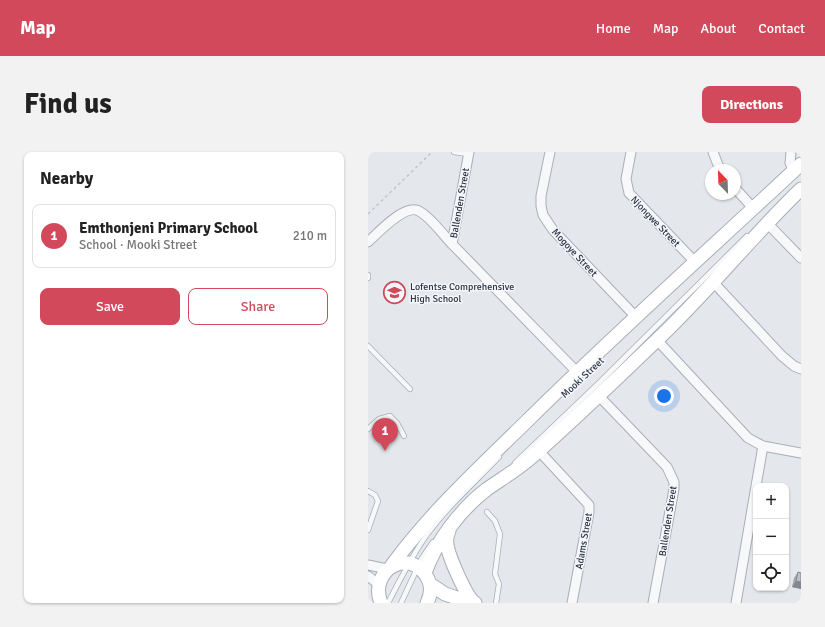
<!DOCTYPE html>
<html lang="en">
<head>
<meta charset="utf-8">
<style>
  :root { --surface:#fff; --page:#f2f2f2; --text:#222; --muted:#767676; --line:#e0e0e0; --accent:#d1495b }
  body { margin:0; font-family:Signika,sans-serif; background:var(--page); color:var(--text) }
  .controls { position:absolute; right:12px; bottom:12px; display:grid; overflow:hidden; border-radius:8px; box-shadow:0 1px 3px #0004 }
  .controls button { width:36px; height:36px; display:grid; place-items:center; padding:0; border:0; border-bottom:1px solid var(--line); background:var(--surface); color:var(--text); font:20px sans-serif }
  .compass { position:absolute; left:337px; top:12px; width:36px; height:36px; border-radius:50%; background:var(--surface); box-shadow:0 1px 3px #0004; rotate:337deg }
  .you { position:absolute; left:296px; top:244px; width:14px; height:14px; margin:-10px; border:3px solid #fff; border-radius:50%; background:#1a73e8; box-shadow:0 0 0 6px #1a73e833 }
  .badge { display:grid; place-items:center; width:26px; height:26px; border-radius:50%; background:var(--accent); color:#fff; font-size:13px; font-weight:700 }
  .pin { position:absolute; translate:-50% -33px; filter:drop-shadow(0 1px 2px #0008) }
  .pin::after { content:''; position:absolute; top:21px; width:14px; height:12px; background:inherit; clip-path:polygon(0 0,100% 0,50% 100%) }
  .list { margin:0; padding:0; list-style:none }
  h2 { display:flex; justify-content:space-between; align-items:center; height:52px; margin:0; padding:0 16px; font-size:17px }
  h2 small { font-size:13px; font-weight:400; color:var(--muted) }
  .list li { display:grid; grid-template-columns:26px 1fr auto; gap:12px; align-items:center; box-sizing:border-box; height:64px; margin:0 8px 8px; padding:0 8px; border:1px solid var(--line); border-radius:8px }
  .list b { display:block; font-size:15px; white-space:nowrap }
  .list p { margin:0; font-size:13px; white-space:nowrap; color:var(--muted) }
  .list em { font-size:13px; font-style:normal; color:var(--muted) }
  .actions { display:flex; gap:8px; padding:12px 16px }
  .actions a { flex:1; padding:9px 0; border:1px solid var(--accent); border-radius:8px; text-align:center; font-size:14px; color:var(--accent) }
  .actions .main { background:var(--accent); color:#fff }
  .icon { flex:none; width:22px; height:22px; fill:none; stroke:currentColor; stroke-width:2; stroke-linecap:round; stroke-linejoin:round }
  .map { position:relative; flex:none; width:433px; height:451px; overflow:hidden; border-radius:8px }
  header { display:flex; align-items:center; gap:24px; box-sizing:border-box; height:56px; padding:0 20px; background:var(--accent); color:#fff }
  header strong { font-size:19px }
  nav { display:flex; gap:22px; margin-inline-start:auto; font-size:14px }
  .intro { display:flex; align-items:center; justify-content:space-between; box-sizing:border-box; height:96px; padding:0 24px }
  h1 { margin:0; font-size:28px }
  .button { padding:10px 18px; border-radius:8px; background:var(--accent); color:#fff; font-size:14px; font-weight:700 }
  main { display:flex; gap:24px; padding:0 24px }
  aside { flex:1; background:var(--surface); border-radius:8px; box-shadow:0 1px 3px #0004 }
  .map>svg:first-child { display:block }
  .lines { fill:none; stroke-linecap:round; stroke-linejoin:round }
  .lane-casing { stroke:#a9aeb7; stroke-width:6 }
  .street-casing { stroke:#a9aeb7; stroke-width:11 }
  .secondary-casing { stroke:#a9aeb7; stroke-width:15 }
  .path { stroke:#c2c5cb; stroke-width:1.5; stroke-dasharray:3 3; stroke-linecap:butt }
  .lane { stroke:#f7f8fa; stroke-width:4.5 }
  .street { stroke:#f7f8fa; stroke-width:9 }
  .secondary { stroke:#fff; stroke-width:13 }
  .wall { fill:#a1a5ae }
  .shaded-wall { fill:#83868d }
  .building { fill:#bbc0ca; stroke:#83868d }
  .labels { text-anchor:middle; stroke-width:3; stroke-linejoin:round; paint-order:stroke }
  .street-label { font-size:10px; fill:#2b3445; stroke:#f4f6f9 }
  .poi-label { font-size:10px; fill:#2b3445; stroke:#f4f6f9; text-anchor:start }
</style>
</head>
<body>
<header>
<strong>Map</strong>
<nav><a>Home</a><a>Map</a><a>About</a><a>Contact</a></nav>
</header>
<div class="intro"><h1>Find us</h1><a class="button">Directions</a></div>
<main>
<aside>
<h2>Nearby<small></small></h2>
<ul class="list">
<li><span class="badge">1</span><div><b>Emthonjeni Primary School</b><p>School · Mooki Street</p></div><em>210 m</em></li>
</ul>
<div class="actions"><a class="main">Save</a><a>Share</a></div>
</aside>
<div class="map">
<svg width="433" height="451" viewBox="0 0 433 451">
  <rect width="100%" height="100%" fill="#e4e7ec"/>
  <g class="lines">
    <defs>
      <path id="lane" d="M86 0 100 2
        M0 123V126
        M0 194 42 237
        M0 277 11 267 22 264 29 271 36 284
        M147 311 232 230 379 84
        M0 339 7 343 10 349 0 378
        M119 360 127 369 132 382 127 422 131 432 128 451
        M20 451C32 428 43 405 58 384 79 355 106 331 131 305
        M33 451 54 406 65 390"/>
      <path id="street" d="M101 0 84 92 209 220
        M182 0 173 44V54L175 63 185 78 268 165
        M263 0 258 27 261 41 327 110
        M345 0 352 18
        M423 0 422 11 426 19
        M367 36 385 56
        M399 71 433 106
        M0 90C10 81 37 51 51 59 64 66 74 82 84 92
        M346 131 414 204 426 214 433 217
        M289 188 380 286 395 294 433 301
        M230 243 299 315 306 330V337L285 451
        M171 299 221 353V360L204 451
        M388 334 395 294
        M0 413 19 417
        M0 424 9 431
        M368 451 388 334"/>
      <path id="secondary" d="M81 379C79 383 78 387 79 392 80 403 98 445 107 451
        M24 413C63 360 112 315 159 269 248 181 341 98 433 12
        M57 421C68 389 93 357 119 337 135 326 152 316 166 303 208 266 248 227 289 188 340 140 383 85 433 37
        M62 432 77 442 104 451
        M13 451C0 418 43 393 60 427 64 435 63 443 59 451"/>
    </defs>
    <use href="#lane" class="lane-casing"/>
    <use href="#street" class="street-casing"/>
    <use href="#secondary" class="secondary-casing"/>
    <path class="path" d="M0 62 64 0"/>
    <use href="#lane" class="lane"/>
    <use href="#street" class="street"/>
    <use href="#secondary" class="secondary"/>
  </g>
  <path class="wall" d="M430 420 433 421V437L424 435 426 426Z"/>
  <path class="shaded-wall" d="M428 429 433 430V437L424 435Z"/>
  <path class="building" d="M430 420 433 421V430L428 429Z"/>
  <defs>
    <symbol id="school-ring" viewBox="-11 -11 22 22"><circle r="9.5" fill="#f4f6f9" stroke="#d1495b" stroke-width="1.5"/><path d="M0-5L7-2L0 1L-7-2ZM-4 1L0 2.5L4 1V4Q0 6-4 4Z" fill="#d1495b"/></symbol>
  </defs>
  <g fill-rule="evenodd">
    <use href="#school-ring" x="14" y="128" width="25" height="25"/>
  </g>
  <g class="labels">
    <g class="street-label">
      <text transform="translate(91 51) rotate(-80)" y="4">Ballenden Street</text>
      <text transform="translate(288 69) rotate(46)" y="4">Njongwe Street</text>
      <text transform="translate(207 100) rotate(47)" y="4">Mogoye Street</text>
      <text transform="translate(214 225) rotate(-43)" y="4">Mooki Street</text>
      <text transform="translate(299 369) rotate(-81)" y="4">Ballenden Street</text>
      <text transform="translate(215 389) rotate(-80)" y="4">Adams Street</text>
    </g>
    <g class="poi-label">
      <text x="42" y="138">Lofentse Comprehensive<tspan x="42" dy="12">High School</tspan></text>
    </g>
  </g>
</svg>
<div class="controls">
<button>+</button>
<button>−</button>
<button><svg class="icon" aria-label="locate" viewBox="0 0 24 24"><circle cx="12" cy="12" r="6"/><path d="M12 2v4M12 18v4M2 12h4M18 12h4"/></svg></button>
</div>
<svg class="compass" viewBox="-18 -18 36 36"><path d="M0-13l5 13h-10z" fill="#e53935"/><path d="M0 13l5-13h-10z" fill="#767676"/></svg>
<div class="you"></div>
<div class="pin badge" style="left:17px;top:299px">1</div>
</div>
</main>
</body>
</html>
